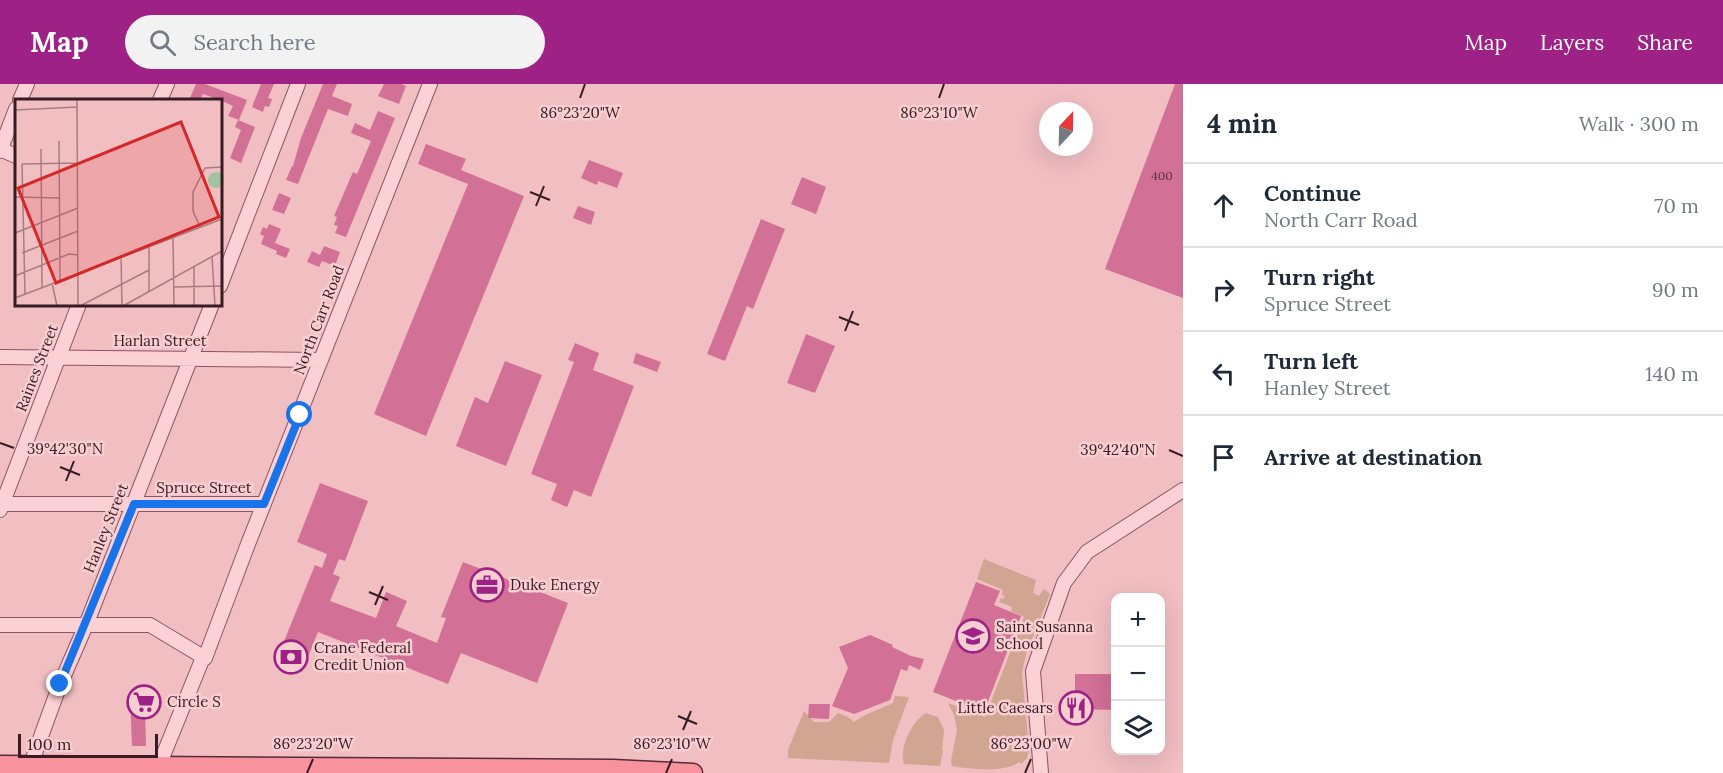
<!DOCTYPE html>
<html lang="en">
<head>
<meta charset="utf-8">
<style>
  :root { --surface:#fff; --page:#f2f2f3; --text:#1f2937; --muted:#747a83; --line:#e0e1e3; --accent:#9e2185 }
  body { margin:0; font-family:Lora,serif; background:var(--page); color:var(--text) }
  .controls { position:absolute; right:18px; bottom:18px; display:grid; overflow:hidden; border-radius:12px; box-shadow:0 6px 24px #0002 }
  .controls button { width:54px; height:54px; display:grid; place-items:center; padding:0; border:0; border-bottom:2px solid var(--line); background:var(--surface); color:var(--text); font:30px sans-serif }
  .compass { position:absolute; left:1039px; top:18px; width:54px; height:54px; border-radius:50%; background:var(--surface); box-shadow:0 6px 24px #0002; rotate:22deg }
  .scale { position:absolute; left:18px; bottom:15px; width:140px; box-sizing:border-box; padding-left:6px; border:3px solid #381b24; border-top:0; font-size:16px; line-height:21px; white-space:nowrap; color:#381b24; -webkit-text-stroke:4px #f8ced1; paint-order:stroke }
  .stop { position:absolute; width:18px; height:18px; margin:-14px; border:4px solid #1a73e8; border-radius:50%; background:#fff }
  .stop.end { background:#1a73e8; border-color:#fff; box-shadow:0 2px 6px #0008 }
  .list { margin:0; padding:0; list-style:none }
  h2 { display:flex; justify-content:space-between; align-items:center; height:78px; margin:0; padding:0 24px; font-size:26px }
  h2 small { font-size:20px; font-weight:400; color:var(--muted) }
  .list li { display:grid; grid-template-columns:39px 1fr auto; gap:18px; align-items:center; box-sizing:border-box; height:84px; padding:0 24px; border-top:2px solid var(--line) }
  .list b { display:block; font-size:22px; white-space:nowrap }
  .list p { margin:0; font-size:20px; white-space:nowrap; color:var(--muted) }
  .list em { font-size:20px; font-style:normal; color:var(--muted) }
  .icon { flex:none; width:33px; height:33px; fill:none; stroke:currentColor; stroke-width:2; stroke-linecap:round; stroke-linejoin:round }
  .map { position:relative; flex:none; width:1183px; height:689px; overflow:hidden }
  header { display:flex; align-items:center; gap:36px; box-sizing:border-box; height:84px; padding:0 30px; background:var(--accent); color:#fff }
  header strong { font-size:28px }
  nav { display:flex; gap:33px; margin-inline-start:auto; font-size:21px }
  .search { width:420px; height:54px; background:var(--page); display:flex; align-items:center; gap:15px; box-sizing:border-box; padding:0 21px; border-radius:33px; color:var(--muted); font-size:22px }
  main { display:flex }
  aside { flex:1; background:var(--surface) }
  .map>svg:first-child { display:block }
  .green { fill:#d0a591 }
  .building { fill:#d27096 }
  .lines { fill:none; stroke-linecap:round; stroke-linejoin:round }
  .minor-casing { stroke:#8a5563; stroke-width:16 }
  .major-casing { stroke:#572a39; stroke-width:21 }
  .minor { stroke:#fbd1d5; stroke-width:14 }
  .major { stroke:#f8929d; stroke-width:18 }
  .route { stroke:#1a73e8; stroke-width:8 }
  .ticks { fill:none; stroke:#381b24; stroke-width:2 }
  .labels { text-anchor:middle; stroke-width:5; stroke-linejoin:round; paint-order:stroke }
  .number-label { font-size:12px; fill:#5e3040 }
  .street-label { font-size:15px; fill:#381b24; stroke:#f8ced1 }
  .poi-label { font-size:15px; fill:#381b24; stroke:#f8ced1; text-anchor:start }
  .inset-road { fill:none; stroke:#a77d83; stroke-width:1.5 }
  .view { fill:#d62828; fill-opacity:0.15; stroke:#d62828; stroke-width:3 }
  .inset-edge { fill:none; stroke:#381b24; stroke-width:3 }
  .ticks-label { font-size:15px; text-anchor:middle; fill:#381b24; stroke:#f8ced1; stroke-width:5; stroke-linejoin:round; paint-order:stroke }
</style>
</head>
<body>
<header>
<strong>Map</strong>
<div class="search"><svg class="icon" aria-label="search" viewBox="0 0 24 24"><circle cx="10" cy="10" r="6"/><path d="M15 15l6 6"/></svg>Search here</div>
<nav><a>Map</a><a>Layers</a><a>Share</a></nav>
</header>
<main>
<div class="map">
<svg width="1183" height="689" viewBox="0 0 1183 689">
  <rect width="100%" height="100%" fill="#f1bec2"/>
  <path class="green" d="M984 475 1036 496 1033 509 1039 512 1044 505 1050 510 1026 570 1022 589 1029 666 1027 674 1021 680 1019 678C1006 689 969 685 952 682L951 677 957 646 954 631 948 619 985 633 1024 533 1011 527 1012 523 999 518 1001 514 1003 515 1005 512 1002 511 1003 506 977 495Z
    M895 612 909 613 893 656 889 679 788 674V666L804 627 814 638H829L838 629 848 633 854 638 863 632 893 619Z
    M926 629 938 633 944 646 942 665 943 666 940 682 904 680C899 665 911 638 926 629Z"/>
  <path class="building" d="M196 0H205L247 16 239 36 228 32 233 22 220 16 203 10 200 16H189Z
    M261 0H274L268 14 272 15 269 23 265 22 263 28 252 23Z
    M323 0H337L332 12 352 20 348 32 328 25 298 100 286 96 292 82H293L301 54Z
    M384 0H401L406 2 399 20 378 12Z
    M1175 0H1183V214L1105 185Z
    M378 27 395 34 346 153 335 149 338 142 334 141 337 133 334 132 353 88 357 90 371 57 351 49 355 39 370 46Z
    M238 36 255 43 241 79 230 74 241 46 235 43Z
    M426 60 466 75 461 86 524 112 426 352 374 330 468 100 418 80Z
    M589 76 623 89 617 104 598 97 597 101 581 94Z
    M802 93 826 103 816 130 791 120Z
    M279 109 291 114 284 130 272 126Z
    M578 122 595 128 591 141 573 134Z
    M761 135 785 145 753 225 747 222 725 277 707 270Z
    M269 140 281 145 275 159 290 165 286 174 276 170 277 167 261 160 264 152 260 150 263 143 267 145Z
    M324 162 340 168 335 182 322 177 319 183 307 178 312 167 320 171Z
    M806 250 835 262 815 309 787 299Z
    M575 259 599 269 593 286 634 302 591 413 574 406 567 423 551 416 557 400 531 390 574 278 568 276Z
    M636 269 661 278 657 288 633 279Z
    M505 277 542 291 506 382 456 362 475 313 488 319Z
    M320 399 368 417 345 477 339 475 333 490 340 493 330 517 376 534 386 508 407 517 396 542 437 559 446 534 441 533 463 478 568 519 537 599 461 569 448 600 318 548 302 588 276 577 315 481 322 484 327 470 297 458Z
    M976 498 1000 507 994 521 1021 532 987 620 982 618 979 626 933 608Z
    M870 551 893 561 892 563 911 572 924 575 920 586 909 581 907 587 901 585 890 616 854 630 832 622 848 584 839 563Z
    M1075 590H1116V626L1075 625Z
    M130 610H159V626H145L146 662H132Z
    M809 620H830L829 635 808 634Z"/>
  <g class="lines">
    <defs>
      <path id="minor" d="M20 16 27 0
        M160 16 167 0
        M0 65 16 72
        M0 67 16 25
        M220 202 298 0
        M0 273 321 276
        M0 420H264
        M0 426 79 220
        M0 541H150L205 574
        M31 680 59 603 86 541 212 220
        M156 689 202 576 205 574 248 460 430 0
        M1041 689 1033 587 1064 499 1087 468 1183 406"/>
      <path id="major" d="M0 681 613 685 693 689"/>
    </defs>
    <use href="#minor" class="minor-casing"/>
    <use href="#major" class="major-casing"/>
    <use href="#minor" class="minor"/>
    <use href="#major" class="major"/>
  </g>
  <g class="lines">
    <path class="route" d="M60 600 134 420H264L300 331"/>
  </g>
  <path class="ticks" d="M580 14 585 0M939 14 944 0M530 108 550 116M536 122 544 102M839 233 859 241M845 247 853 227M0 359 14 364M1169 366 1183 372M60 383 80 391M66 397 74 377M369 508 388 516M375 521 383 502M678 632 697 640M683 646 691 627M307 689 313 675M666 689 672 675M1025 689 1031 675"/>
  <defs>
    <symbol id="office-ring" viewBox="-11 -11 22 22"><circle r="9.5" fill="#f8ced1" stroke="#9e2185" stroke-width="1.5"/><path d="M-6-3h4V-5.5h4V-3h4V5H-6ZM-1-4.5V-3h2v-1.5ZM-6 0V1H6V0Z" fill="#9e2185"/></symbol>
    <symbol id="school-ring" viewBox="-11 -11 22 22"><circle r="9.5" fill="#f8ced1" stroke="#9e2185" stroke-width="1.5"/><path d="M0-5L7-2L0 1L-7-2ZM-4 1L0 2.5L4 1V4Q0 6-4 4Z" fill="#9e2185"/></symbol>
    <symbol id="bank-ring" viewBox="-11 -11 22 22"><circle r="9.5" fill="#f8ced1" stroke="#9e2185" stroke-width="1.5"/><path d="M-6-4H6V4H-6ZM0-2.3a2.3 2.3 0 1 0 0 4.6a2.3 2.3 0 1 0 0-4.6Z" fill="#9e2185"/></symbol>
    <symbol id="supermarket-ring" viewBox="-11 -11 22 22"><circle r="9.5" fill="#f8ced1" stroke="#9e2185" stroke-width="1.5"/><path d="M-6-5.5h2.5l.6 2H6L4.5 2H-2.5L-4.4-4H-6ZM-1.5 3.2a1.3 1.3 0 1 0 .1 0ZM3 3.2a1.3 1.3 0 1 0 .1 0Z" fill="#9e2185"/></symbol>
    <symbol id="restaurant-ring" viewBox="-11 -11 22 22"><circle r="9.5" fill="#f8ced1" stroke="#9e2185" stroke-width="1.5"/><path d="M-5-6h1v4h1v-4h1v4h1v-4h1v5L-1.5 .5V6h-2V.5L-5-1ZM5-6V6H3V1.5H1.5Q1.5-4 5-6Z" fill="#9e2185"/></symbol>
  </defs>
  <g fill-rule="evenodd">
    <use href="#office-ring" x="468" y="482" width="38" height="38"/>
    <use href="#school-ring" x="954" y="533" width="38" height="38"/>
    <use href="#bank-ring" x="272" y="554" width="38" height="38"/>
    <use href="#supermarket-ring" x="125" y="599" width="38" height="38"/>
    <use href="#restaurant-ring" x="1057" y="605" width="38" height="38"/>
  </g>
  <g class="labels">
    <g class="number-label">
      <text x="1162" y="96">400</text>
    </g>
    <g class="street-label">
      <text transform="translate(319 236) rotate(-69)" y="5">North Carr Road</text>
      <text x="160" y="262">Harlan Street</text>
      <text transform="translate(37 284) rotate(-69)" y="5">Raines Street</text>
      <text x="204" y="409">Spruce Street</text>
      <text transform="translate(106 444) rotate(-68)" y="5">Hanley Street</text>
    </g>
    <g class="poi-label">
      <text x="510" y="506">Duke Energy</text>
      <text x="996" y="548">Saint Susanna<tspan x="996" dy="17">School</tspan></text>
      <text x="314" y="569">Crane Federal<tspan x="314" dy="17">Credit Union</tspan></text>
      <text x="167" y="623">Circle S</text>
      <text x="1053" y="629" text-anchor="end">Little Caesars</text>
    </g>
  </g>
  <g transform="translate(15 15)">
    <rect width="207" height="207" fill="#f1bec2"/>
    <path d="M193 81a8 8 0 1 1 16 0a8 8 0 1 1-16 0Z" fill="#a4c2a1"/>
    <path class="inset-road" d="M62 0 63 207M0 11 62 8M44 42 45 181M26 50 27 188M0 98 45 99M185 128 178 112V93L190 69 207 68M0 134 63 109M158 138 159 207M134 147V192M7 154 63 132M106 157 107 207M197 157 200 207M179 168V207M0 177 54 155 63 156M37 184 42 207M159 188 207 187M10 195 7 65 62 64M0 199 207 120M65 207 134 171M108 207 207 152"/>
    <path class="view" d="M166 23 204 118 41 184 3 89Z"/>
    <rect width="207" height="207" class="inset-edge"/>
  </g>
  <g class="ticks-label">
    <text x="580" y="34">86°23'20"W</text>
    <text x="939" y="34">86°23'10"W</text>
    <text x="65" y="370">39°42'30"N</text>
    <text x="1118" y="371">39°42'40"N</text>
    <text x="313" y="665">86°23'20"W</text>
    <text x="672" y="665">86°23'10"W</text>
    <text x="1031" y="665">86°23'00"W</text>
  </g>
</svg>
<div class="controls">
<button>+</button>
<button>−</button>
<button><svg class="icon" aria-label="layers" viewBox="0 0 24 24"><path d="M12 4l9 5-9 5-9-5zM3 14l9 5 9-5"/></svg></button>
</div>
<svg class="compass" viewBox="-18 -18 36 36"><path d="M0-13l5 13h-10z" fill="#e53935"/><path d="M0 13l5-13h-10z" fill="#747a83"/></svg>
<div class="scale">100 m</div>
<div class="stop" style="left:300px;top:331px"></div>
<div class="stop end" style="left:60px;top:600px"></div>
</div>
<aside>
<h2>4 min<small>Walk · 300 m</small></h2>
<ul class="list">
<li><svg class="icon" aria-label="ahead" viewBox="0 0 24 24"><path d="M12 20V5M6 11l6-6 6 6"/></svg><div><b>Continue</b><p>North Carr Road</p></div><em>70 m</em></li>
<li><svg class="icon" aria-label="right" viewBox="0 0 24 24"><path d="M7 20v-9h11M14 6l5 5-5 5"/></svg><div><b>Turn right</b><p>Spruce Street</p></div><em>90 m</em></li>
<li><svg class="icon" aria-label="left" viewBox="0 0 24 24"><path d="M17 20v-9H6M10 6l-5 5 5 5"/></svg><div><b>Turn left</b><p>Hanley Street</p></div><em>140 m</em></li>
<li><svg class="icon" aria-label="arrive" viewBox="0 0 24 24"><path d="M6 21V4h12l-3 4 3 4H6"/></svg><div><b>Arrive at destination</b></div></li>
</ul>
</aside>
</main>
</body>
</html>
